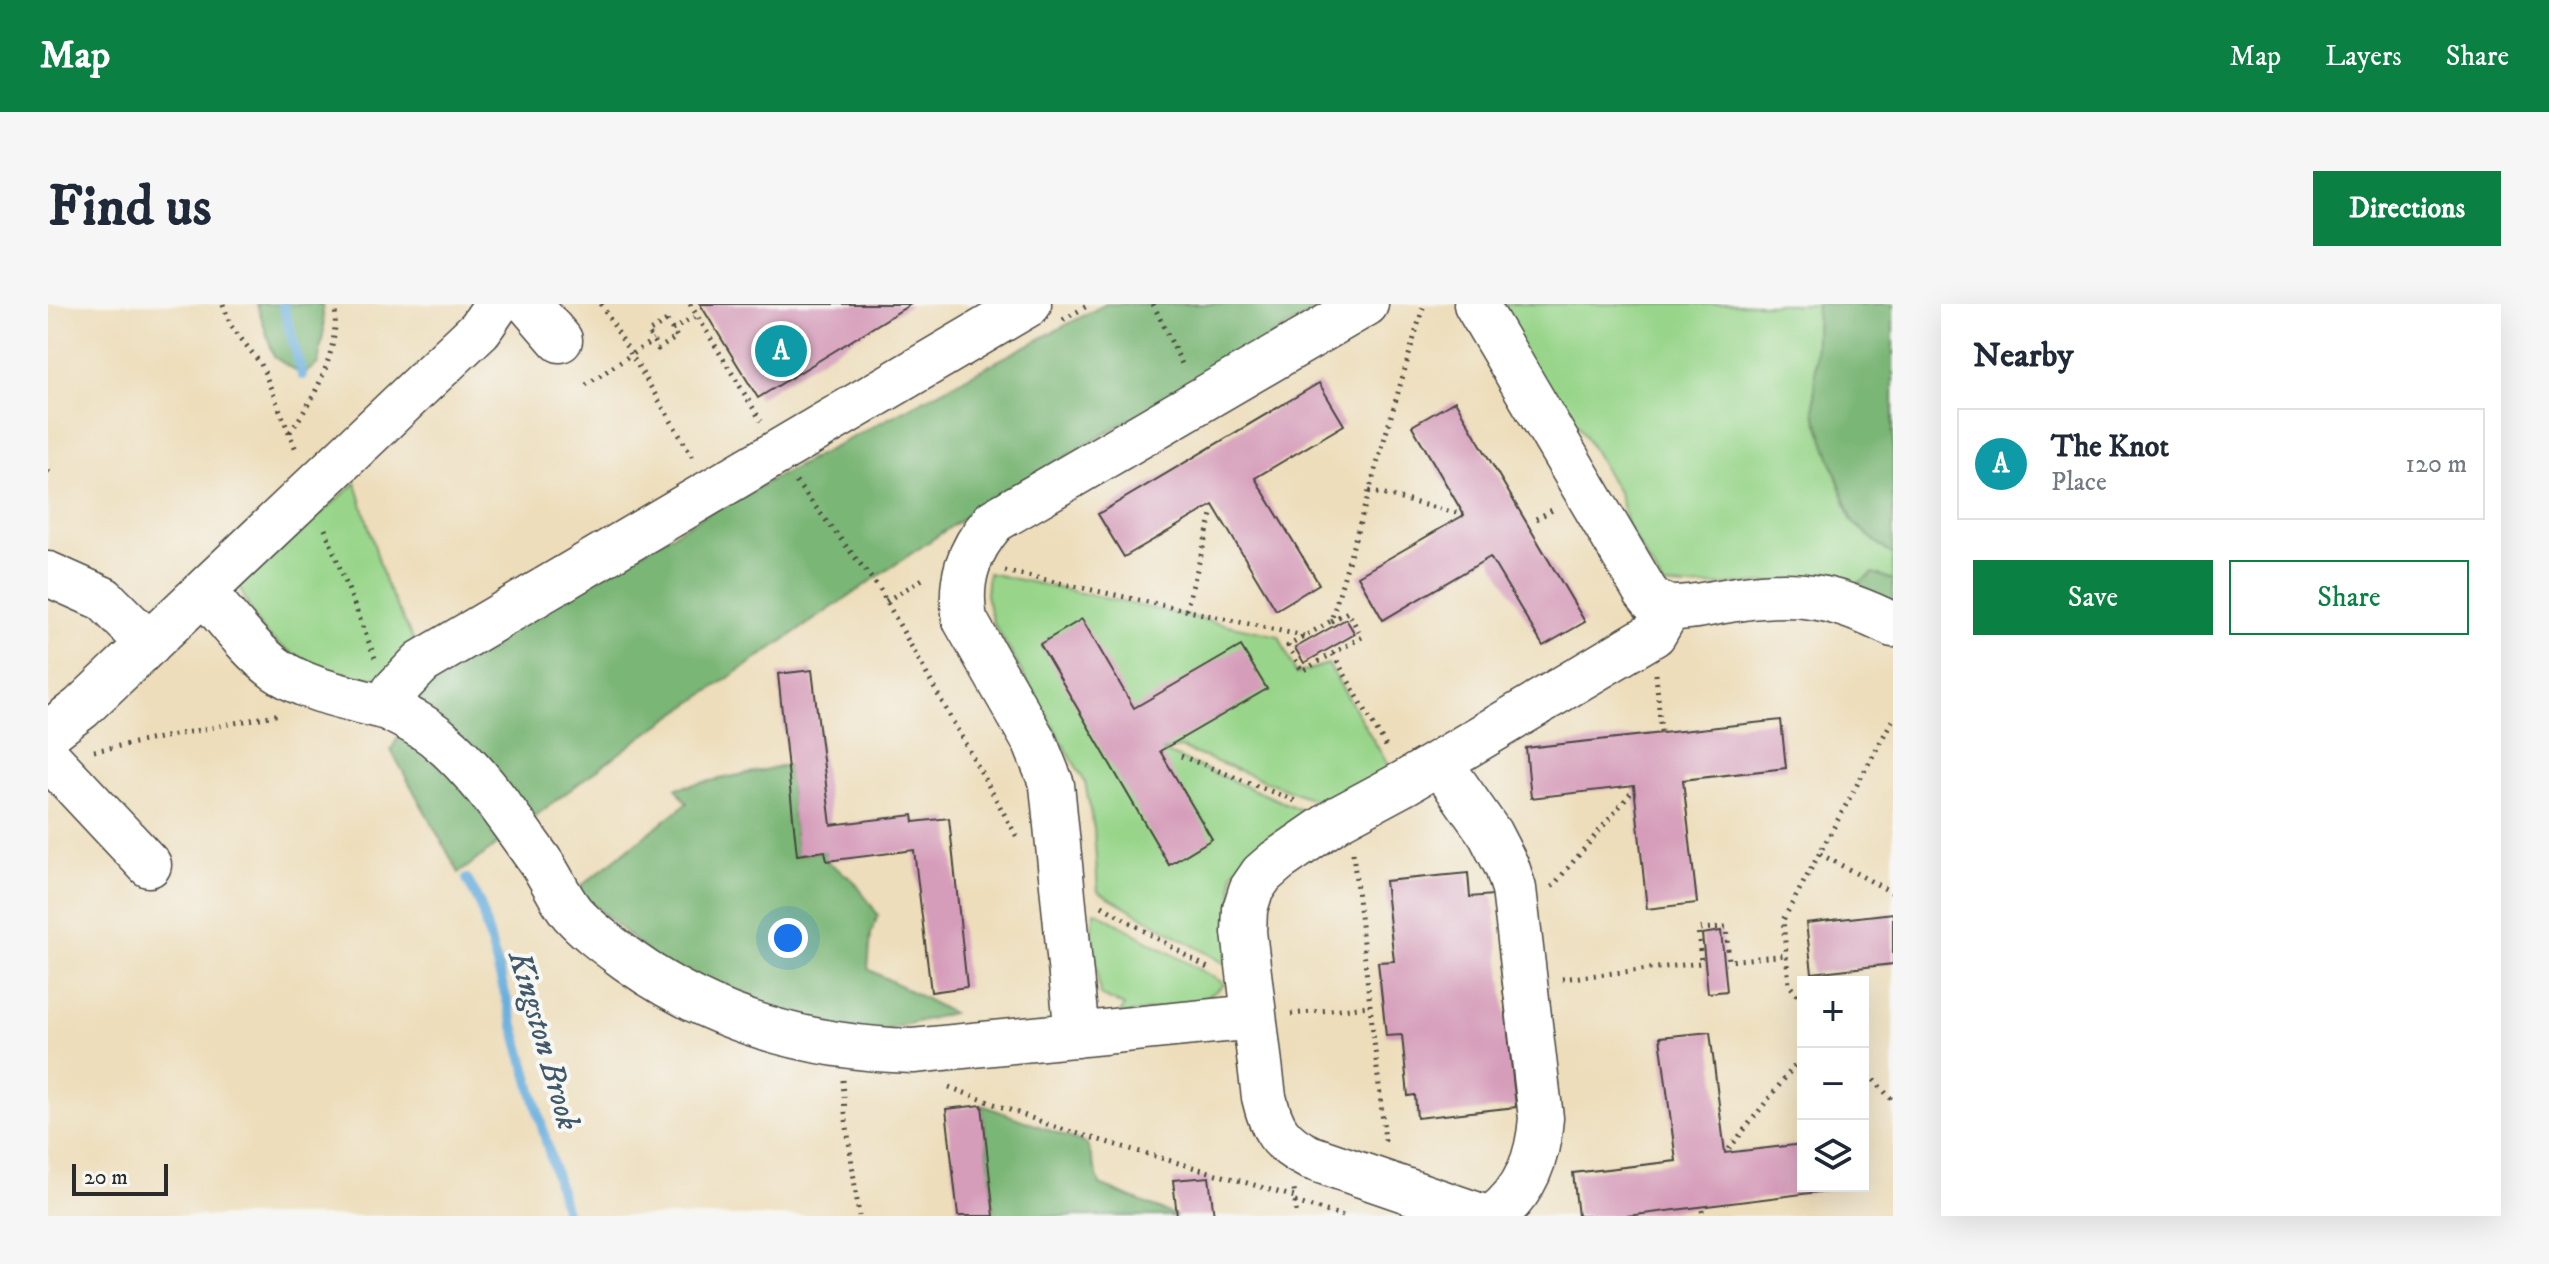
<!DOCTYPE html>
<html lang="en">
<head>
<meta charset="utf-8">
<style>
  :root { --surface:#fff; --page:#f6f6f7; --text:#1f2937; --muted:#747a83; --line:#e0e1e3; --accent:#0b8043 }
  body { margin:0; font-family:"IM FELL DW Pica",serif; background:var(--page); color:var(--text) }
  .controls { position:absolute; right:24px; bottom:24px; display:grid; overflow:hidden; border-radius:0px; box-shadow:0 8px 32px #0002 }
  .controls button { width:72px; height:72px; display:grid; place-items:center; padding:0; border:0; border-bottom:2px solid var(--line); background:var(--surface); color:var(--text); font:40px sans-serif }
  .scale { position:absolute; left:24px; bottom:20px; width:96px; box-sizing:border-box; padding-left:8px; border:4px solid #2b2b2b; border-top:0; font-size:22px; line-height:28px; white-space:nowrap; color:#2b2b2b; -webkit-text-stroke:6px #f6f6f2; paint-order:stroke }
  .you { position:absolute; left:740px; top:634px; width:28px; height:28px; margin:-20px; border:6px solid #fff; border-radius:50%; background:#1a73e8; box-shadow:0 0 0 12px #1a73e833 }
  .badge { display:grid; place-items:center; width:52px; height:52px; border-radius:50%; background:var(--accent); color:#fff; font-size:26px; font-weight:700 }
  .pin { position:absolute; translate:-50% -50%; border:4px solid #fff; box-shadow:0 2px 8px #0006 }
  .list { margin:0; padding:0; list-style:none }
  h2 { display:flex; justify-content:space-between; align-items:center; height:104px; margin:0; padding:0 32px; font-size:34px }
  h2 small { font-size:26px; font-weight:400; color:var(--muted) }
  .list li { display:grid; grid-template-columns:52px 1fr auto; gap:24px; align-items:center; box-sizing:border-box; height:112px; margin:0 16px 16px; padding:0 16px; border:2px solid var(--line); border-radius:0px }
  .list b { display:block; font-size:30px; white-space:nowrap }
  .list p { margin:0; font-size:26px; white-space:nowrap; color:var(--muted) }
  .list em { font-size:26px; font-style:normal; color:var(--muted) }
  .actions { display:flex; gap:16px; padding:24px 32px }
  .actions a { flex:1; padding:18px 0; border:2px solid var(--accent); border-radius:0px; text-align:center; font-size:28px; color:var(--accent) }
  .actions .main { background:var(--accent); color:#fff }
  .icon { flex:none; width:44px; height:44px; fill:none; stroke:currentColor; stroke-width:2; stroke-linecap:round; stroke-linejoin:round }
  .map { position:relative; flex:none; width:1845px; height:912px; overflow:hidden; border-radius:0px }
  header { display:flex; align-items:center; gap:48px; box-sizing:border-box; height:112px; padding:0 40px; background:var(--accent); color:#fff }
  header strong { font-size:38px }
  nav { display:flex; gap:44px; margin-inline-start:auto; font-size:28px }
  .intro { display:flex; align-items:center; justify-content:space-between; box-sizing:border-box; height:192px; padding:0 48px }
  h1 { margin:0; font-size:56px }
  .button { padding:20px 36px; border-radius:0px; background:var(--accent); color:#fff; font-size:28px; font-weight:700 }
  main { display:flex; gap:48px; padding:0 48px }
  aside { flex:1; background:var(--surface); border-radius:0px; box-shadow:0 8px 32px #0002 }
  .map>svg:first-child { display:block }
  .green { fill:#98d58a; stroke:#62805a; stroke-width:2 }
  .forest { fill:#7ab676; stroke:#527050; stroke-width:2 }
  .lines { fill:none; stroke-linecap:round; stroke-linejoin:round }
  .stream { stroke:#66addd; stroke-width:10 }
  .building { fill:#d69dba }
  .minor-casing { stroke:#484640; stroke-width:47 }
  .path { stroke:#484640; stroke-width:5; stroke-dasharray:2 6; stroke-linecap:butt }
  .minor { stroke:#fff; stroke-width:44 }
  .labels { text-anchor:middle; stroke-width:8; stroke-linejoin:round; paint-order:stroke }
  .water-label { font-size:32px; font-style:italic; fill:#405869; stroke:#f6f6f2 }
</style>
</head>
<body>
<header>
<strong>Map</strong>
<nav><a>Map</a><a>Layers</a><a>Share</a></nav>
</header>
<div class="intro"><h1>Find us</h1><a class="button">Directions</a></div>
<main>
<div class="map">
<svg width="1845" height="912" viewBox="0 0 1845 912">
  <rect width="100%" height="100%" fill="#f6f6f2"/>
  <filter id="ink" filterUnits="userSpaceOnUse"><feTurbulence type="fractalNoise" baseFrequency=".0125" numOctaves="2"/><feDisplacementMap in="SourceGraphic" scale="16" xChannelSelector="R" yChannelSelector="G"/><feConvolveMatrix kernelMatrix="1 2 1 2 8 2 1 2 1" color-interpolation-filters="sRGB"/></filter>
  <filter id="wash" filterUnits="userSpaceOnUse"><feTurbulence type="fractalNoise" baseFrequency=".006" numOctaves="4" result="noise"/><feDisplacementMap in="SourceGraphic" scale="32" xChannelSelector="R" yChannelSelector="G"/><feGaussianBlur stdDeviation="1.8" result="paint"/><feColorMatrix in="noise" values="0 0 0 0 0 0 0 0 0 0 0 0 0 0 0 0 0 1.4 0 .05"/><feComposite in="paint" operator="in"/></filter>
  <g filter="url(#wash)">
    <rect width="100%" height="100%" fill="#edddba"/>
    <path class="green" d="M1439 0H1769L1766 107 1804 218 1845 252V276L1825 269 1809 280 1780 276 1637 283 1616 282 1580 224 1571 190 1530 120 1504 104Z
      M308 179 337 278 371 347C359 354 347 365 334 371 304 383 233 349 214 325 204 312 197 296 191 281Z
      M940 269 1231 332 1248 370 1280 360 1345 469 1282 502 1133 444 1114 447 1270 513 1195 557 1185 569 1183 663 1050 587 1046 525 1037 478 945 318 938 291Z
      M1047 607 1177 680C1148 706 1108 705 1071 711L1076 702 1052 691 1044 624Z"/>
    <path class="forest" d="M209 0H274L276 25 270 60 254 71 226 53Z
      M1058 0H1278L929 205 589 436 411 569 343 446 384 373 653 213Z
      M1769 0H1845V252L1805 218 1766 107Z
      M1825 269 1845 276V305L1809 280Z
      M740 461 749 551 777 547 779 557 806 577 830 611 823 630 820 665 904 709 821 730 763 737 624 669 528 586 639 499 628 484Z
      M934 801 1039 840 1052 881 1128 912H946Z"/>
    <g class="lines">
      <path class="stream" d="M235 0 254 71
        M419 575 432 600 519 912"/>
    </g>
    <g id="blocks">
      <path class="building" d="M652 0H863L710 94Z
        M1271 79 1296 121 1207 174 1271 280 1228 306 1165 201 1076 253 1050 210Z
        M1407 97 1537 318 1495 342 1442 253 1335 316 1310 272 1416 211 1364 122Z
        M1034 315 1086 404 1193 342 1219 385 1112 447 1164 535 1121 561 992 340Z
        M1298 315 1307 330 1256 359 1247 344Z
        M764 366 783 521 865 511 866 518 901 514 919 683 883 688 866 546 779 557 777 547 749 551 730 370Z
        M1733 416 1738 464 1635 476 1649 599 1599 605 1586 482 1483 494 1478 444Z
        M1420 569 1422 593 1445 591 1468 803 1369 814 1367 791 1360 792 1354 731 1338 732 1330 658 1346 657 1337 577Z
        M1845 609V660L1764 669 1758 619Z
        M1673 627 1679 687 1660 689 1654 630Z
        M1662 728 1677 849 1755 840V882H1785L1786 886 1579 912H1530L1525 869 1628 857 1612 733Z
        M934 801 946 912H910L898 805Z
        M1161 873 1166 912H1129L1125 876Z"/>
    </g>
  </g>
  <g filter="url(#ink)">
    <use href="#blocks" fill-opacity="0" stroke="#484640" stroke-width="2"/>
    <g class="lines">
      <defs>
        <path id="minor" d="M481 0 512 36
          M1428 0 1597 287 1605 297 1621 304
          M0 270 56 295 101 340
          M156 288C179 314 201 345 228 365 259 387 303 394 339 404L346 387 374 358 981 0
          M339 404C357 413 376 422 391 435 431 468 462 516 492 557 504 574 511 593 524 609 540 627 560 641 580 656 665 717 761 744 865 747L1206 713
          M0 429 33 404 432 25 449 0
          M0 453 101 561
          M1388 460 1404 476 1442 530 1459 563 1466 585 1493 814C1490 854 1478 887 1446 912
          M1029 731 1004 481 987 439 917 316C910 277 920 247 946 217L1318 0
          M1433 912 1261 853C1232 839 1223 824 1216 793L1196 628 1197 605 1203 586 1214 570 1229 557 1291 514 1358 478 1606 330 1621 304C1645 305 1665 298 1689 295 1751 285 1789 293 1845 321"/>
      </defs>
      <use href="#minor" class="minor-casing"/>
      <path class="path" d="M175 0 183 22 213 60 249 148
        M553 0 647 157
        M642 0 713 117
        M1105 0 1136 64
        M1015 16 1042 0
        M619 17 629 33 610 45 600 28Z
        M624 26 649 12
        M538 81 605 36
        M242 128C269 91 291 47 287 0
        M0 167 5 172
        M748 178 831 284 970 535
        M1321 187 1416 211
        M1488 215 1506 205
        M277 225 327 354
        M957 267 1256 332
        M838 297 878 273
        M1138 306 1165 207
        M1283 317 1300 308 1314 333 1254 367 1240 342 1283 317 1376 0
        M1285 350 1340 446
        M1608 370 1613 428
        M46 447 232 410
        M1133 452 1250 498
        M1305 549 1337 836 1335 840
        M1772 550 1845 589
        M1504 583 1583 489
        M1054 602 1163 666
        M1514 675 1653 659 1650 625 1678 623 1681 657 1738 651
        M1755 697 1741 681 1735 616 1845 415
        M1243 710 1322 702
        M1815 764 1845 797
        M795 776 797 808 811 912
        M901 783 1007 823 1247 893 1246 886
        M1681 845 1755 751
        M1247 898 1295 912
        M1247 898 1249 912
        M1654 906 1655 912"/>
      <use href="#minor" class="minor"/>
    </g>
  </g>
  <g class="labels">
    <g class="water-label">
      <text transform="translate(497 736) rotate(74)" y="11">Kingston Brook</text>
    </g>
  </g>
</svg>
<div class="controls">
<button>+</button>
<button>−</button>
<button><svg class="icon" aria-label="layers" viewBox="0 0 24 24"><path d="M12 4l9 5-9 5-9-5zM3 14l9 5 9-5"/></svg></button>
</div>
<div class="scale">20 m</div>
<div class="you"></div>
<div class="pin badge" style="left:733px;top:47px;background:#0f9aa8">A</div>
</div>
<aside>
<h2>Nearby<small></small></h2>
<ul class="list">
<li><span class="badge" style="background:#0f9aa8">A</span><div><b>The Knot</b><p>Place</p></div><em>120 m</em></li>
</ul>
<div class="actions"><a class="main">Save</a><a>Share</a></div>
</aside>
</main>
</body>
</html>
